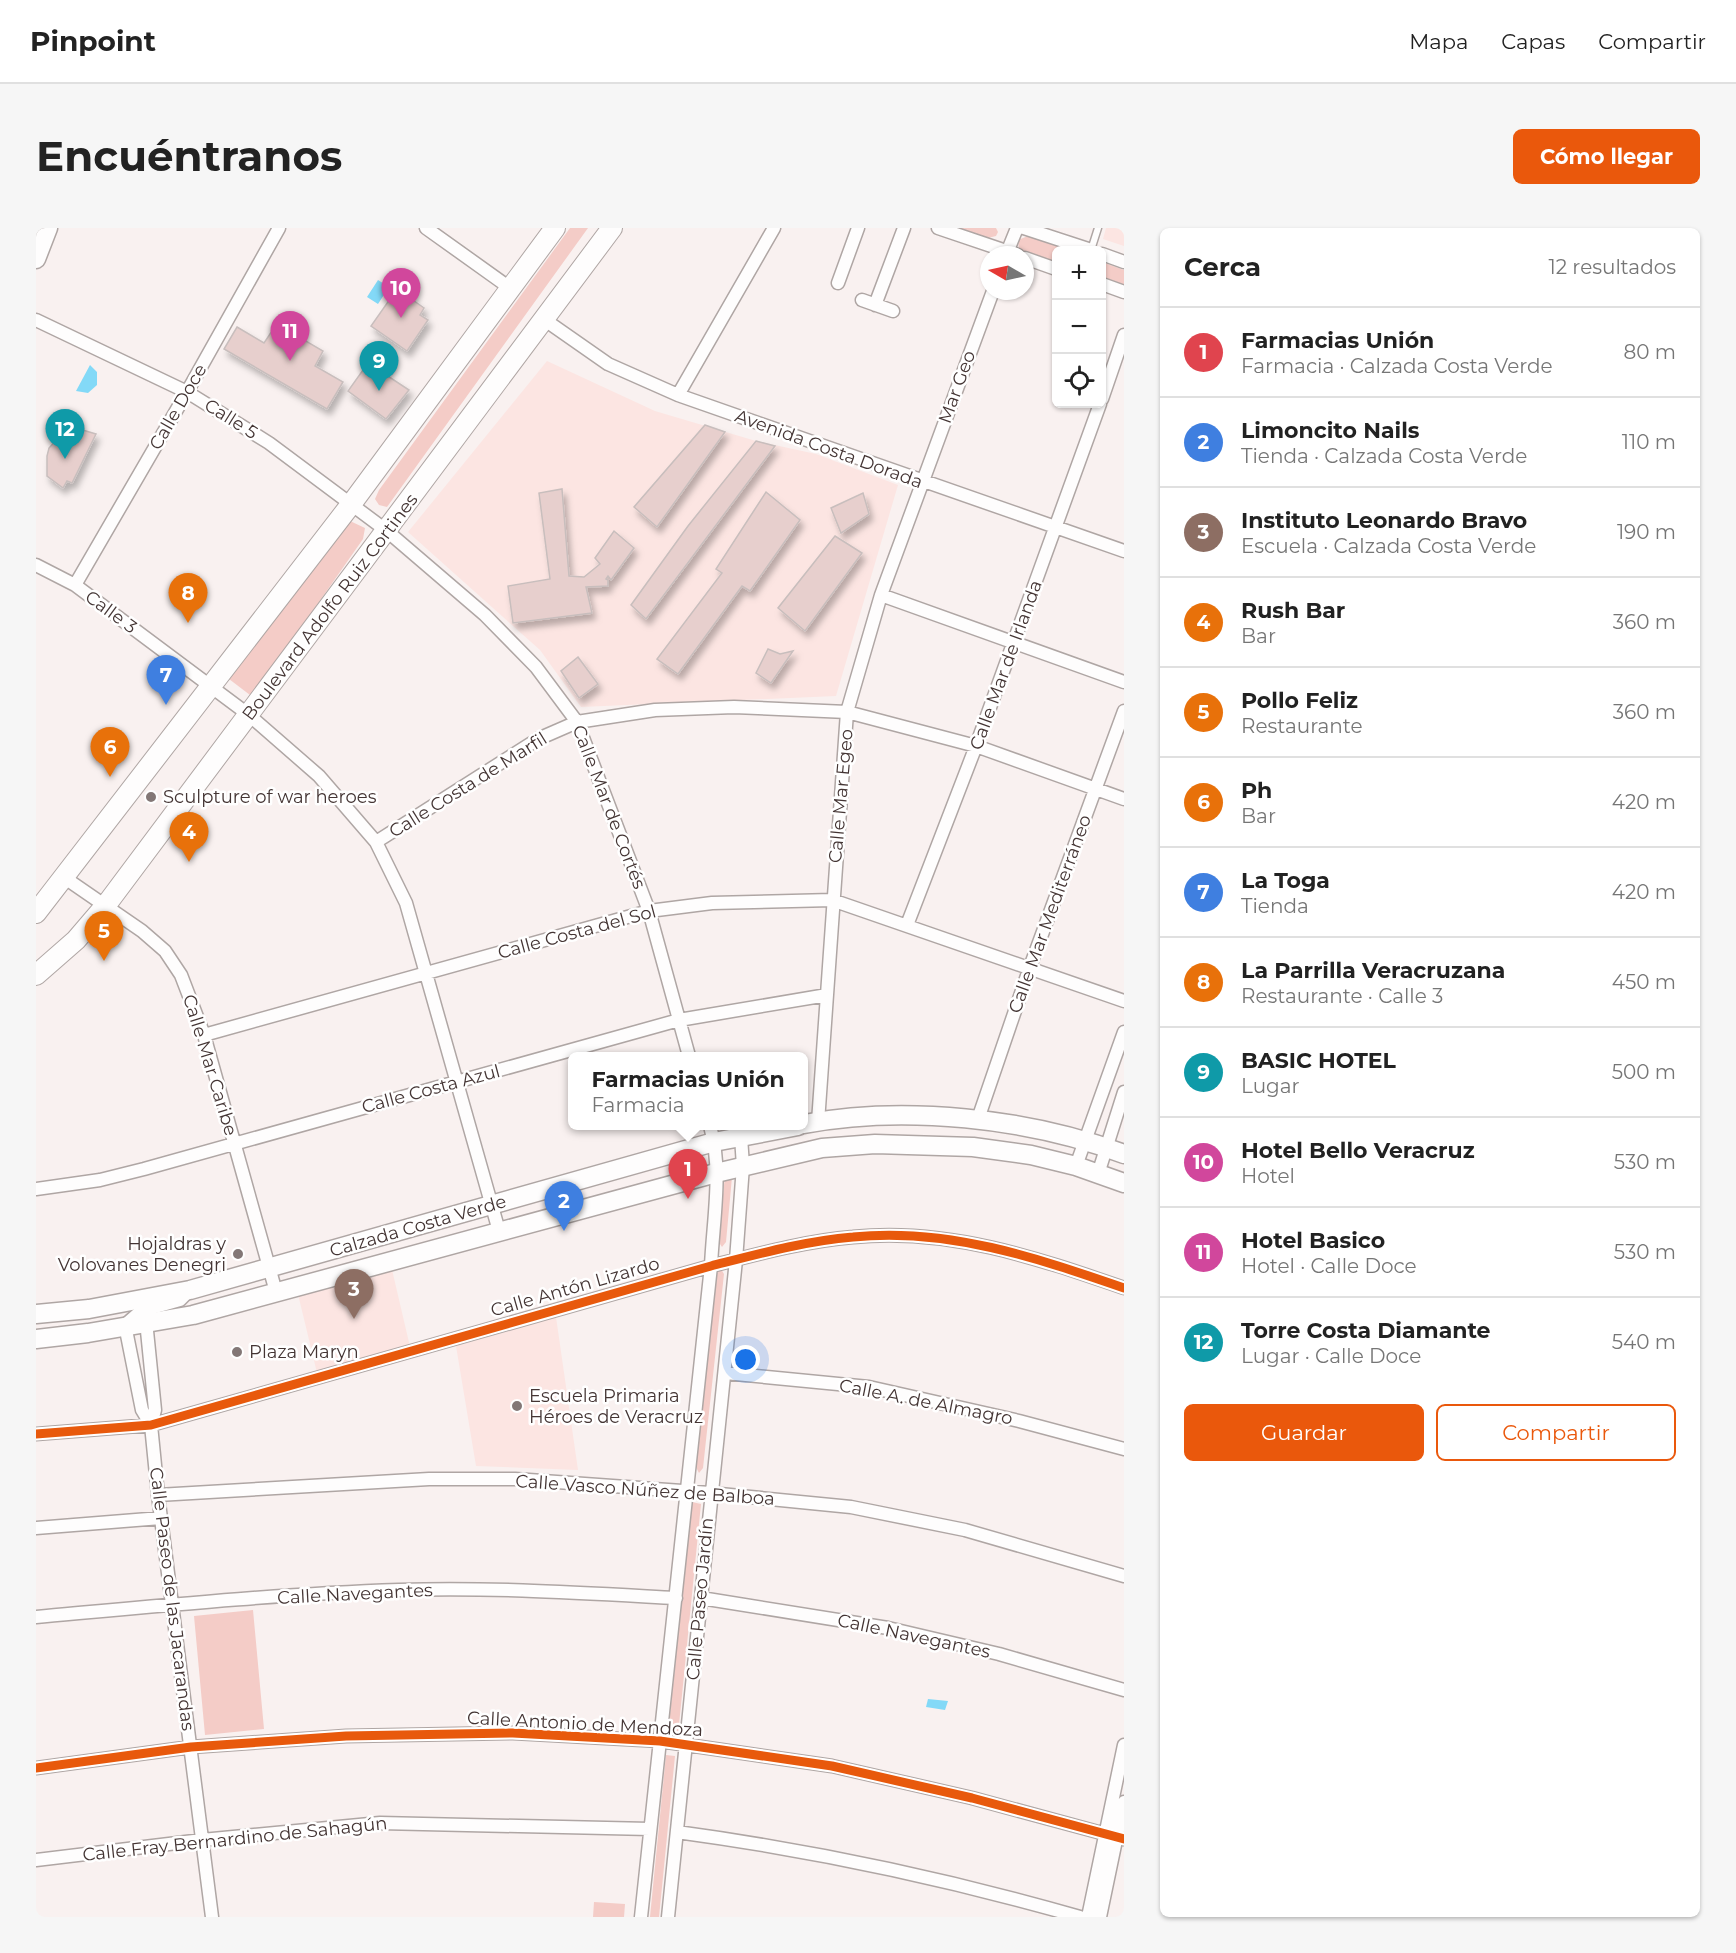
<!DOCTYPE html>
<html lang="es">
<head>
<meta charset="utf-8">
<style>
  :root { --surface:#fff; --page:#f6f6f6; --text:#222; --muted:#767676; --line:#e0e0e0; --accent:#ea580c }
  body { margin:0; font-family:Montserrat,sans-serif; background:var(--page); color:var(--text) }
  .controls { position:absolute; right:18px; top:18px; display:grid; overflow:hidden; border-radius:9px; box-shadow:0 2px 4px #0004 }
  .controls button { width:54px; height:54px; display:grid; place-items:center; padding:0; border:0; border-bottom:2px solid var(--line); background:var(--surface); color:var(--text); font:30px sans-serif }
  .compass { position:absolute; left:944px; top:18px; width:54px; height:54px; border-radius:50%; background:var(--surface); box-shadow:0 2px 4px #0004; rotate:279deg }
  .you { position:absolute; left:710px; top:1132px; width:21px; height:21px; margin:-15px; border:4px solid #fff; border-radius:50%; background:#1a73e8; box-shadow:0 0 0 9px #1a73e833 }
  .badge { display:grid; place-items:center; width:39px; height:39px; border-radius:50%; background:var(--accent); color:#fff; font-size:20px; font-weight:700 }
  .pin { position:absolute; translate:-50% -50px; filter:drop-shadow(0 2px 3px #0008) }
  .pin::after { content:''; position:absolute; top:32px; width:21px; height:18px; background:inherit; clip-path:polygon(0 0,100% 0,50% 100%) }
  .popup { position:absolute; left:532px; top:824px; width:240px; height:78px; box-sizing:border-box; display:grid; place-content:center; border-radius:9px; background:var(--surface); filter:drop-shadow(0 2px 4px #0005); font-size:20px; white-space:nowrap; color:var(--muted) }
  .popup b { font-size:22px; color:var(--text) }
  .popup::after { content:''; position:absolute; left:50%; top:100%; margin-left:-12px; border:12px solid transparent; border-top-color:var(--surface) }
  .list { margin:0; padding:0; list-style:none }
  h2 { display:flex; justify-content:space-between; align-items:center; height:78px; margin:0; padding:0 24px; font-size:26px }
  h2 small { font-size:20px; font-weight:400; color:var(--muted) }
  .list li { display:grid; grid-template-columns:39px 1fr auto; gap:18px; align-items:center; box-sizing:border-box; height:90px; padding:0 24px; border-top:2px solid var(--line) }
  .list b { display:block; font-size:22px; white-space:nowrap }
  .list p { margin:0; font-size:20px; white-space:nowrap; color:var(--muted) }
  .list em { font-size:20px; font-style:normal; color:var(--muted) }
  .actions { display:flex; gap:12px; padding:18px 24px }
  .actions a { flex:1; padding:14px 0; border:2px solid var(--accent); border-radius:9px; text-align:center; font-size:21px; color:var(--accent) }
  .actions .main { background:var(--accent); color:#fff }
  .icon { flex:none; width:33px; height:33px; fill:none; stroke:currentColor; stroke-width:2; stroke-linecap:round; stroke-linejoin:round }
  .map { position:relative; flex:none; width:1088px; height:1689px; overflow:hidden; border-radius:9px }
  header { display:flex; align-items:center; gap:36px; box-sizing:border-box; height:84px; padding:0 30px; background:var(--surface); border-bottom:2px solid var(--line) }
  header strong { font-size:28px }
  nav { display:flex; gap:33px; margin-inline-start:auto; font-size:21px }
  .intro { display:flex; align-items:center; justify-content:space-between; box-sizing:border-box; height:144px; padding:0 36px }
  h1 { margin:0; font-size:42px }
  .button { padding:15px 27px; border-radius:9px; background:var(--accent); color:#fff; font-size:21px; font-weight:700 }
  main { display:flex; gap:36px; padding:0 36px }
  aside { flex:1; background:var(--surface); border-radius:9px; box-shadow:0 2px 4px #0004 }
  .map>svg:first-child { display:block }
  .built { fill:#fce5e2 }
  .green { fill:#f4ccc7 }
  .water { fill:#83d9f7 }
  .building { fill:#e7cfcd; stroke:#c8bebd; stroke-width:1.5; filter:url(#shadow) }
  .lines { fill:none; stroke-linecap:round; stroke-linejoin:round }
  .lane-casing { stroke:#afa6a4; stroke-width:9 }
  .street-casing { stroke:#afa6a4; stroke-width:15 }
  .secondary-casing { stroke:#afa6a4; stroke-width:21 }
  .primary-casing { stroke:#afa6a4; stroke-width:22 }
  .lane { stroke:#fefdfd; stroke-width:6 }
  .street { stroke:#fefdfd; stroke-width:12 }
  .secondary { stroke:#fefdfd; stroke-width:18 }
  .primary { stroke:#fefdfd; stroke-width:20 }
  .cycleway-casing { stroke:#fff; stroke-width:13 }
  .cycleway { stroke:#e8590c; stroke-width:9 }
  .poi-dot { fill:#837776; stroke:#fff; stroke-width:2 }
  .labels { text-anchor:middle; stroke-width:5; stroke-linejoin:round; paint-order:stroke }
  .street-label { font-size:18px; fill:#443534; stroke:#fff }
  .poi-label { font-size:18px; fill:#443534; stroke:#fff; text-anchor:start }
</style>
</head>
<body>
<header>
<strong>Pinpoint</strong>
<nav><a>Mapa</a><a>Capas</a><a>Compartir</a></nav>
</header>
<div class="intro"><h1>Encuéntranos</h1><a class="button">Cómo llegar</a></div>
<main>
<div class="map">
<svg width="1088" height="1689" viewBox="0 0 1088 1689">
  <defs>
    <filter id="shadow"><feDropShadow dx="3.5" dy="6" stdDeviation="3" flood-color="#0004"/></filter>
  </defs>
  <rect width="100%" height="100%" fill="#f9f1f0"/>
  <path class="built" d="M1070 0H1088V18L1067 11Z
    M511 133 619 183 720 213 780 226 862 257 800 468 545 479 504 422 372 304Z
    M354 1033 375 1123 282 1149 260 1058Z
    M520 1089 542 1242 440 1238 420 1118Z"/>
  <path class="green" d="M534 0H552L351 279 343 277 339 271 343 262Z
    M921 0H960L962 4 960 8 952 10Z
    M992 8 1033 22H1020V36L983 22 982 12Z
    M1066 34 1088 42V61L1066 53Z
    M314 293 329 300 327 311 248 424 214 467 193 451Z
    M689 948 696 949 690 1014 686 1019 682 1013Z
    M685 1041 688 1046 667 1240 663 1245 660 1239 681 1045Z
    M656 1274 665 1276 642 1507 632 1505Z
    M217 1382 228 1501 169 1507 158 1388Z
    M630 1527 639 1528 623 1689H614Z
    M558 1674 589 1676 588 1689H557Z"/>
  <path class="water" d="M342 52 353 59 342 76 331 69Z
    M54 137 61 144V157L52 165 40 163Z
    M892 1471 912 1473 909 1482 890 1479Z"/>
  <path class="building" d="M361 61 388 80 384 87 392 92 371 123 335 98Z
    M201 99 228 115 236 103 247 109 251 102 287 123 279 138 307 154 291 181 188 121Z
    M332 135 373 162 350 191 312 163Z
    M669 197 689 204 621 299 598 279Z
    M40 200 60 206 36 255 31 253 27 260 11 248V228L13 220 22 210 32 202Z
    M720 213 739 218 610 391 595 377 652 298Z
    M526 261 533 348 548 349 564 336 559 330 578 303 598 320 575 352 572 348 570 351 572 352V358L550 359 556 385 477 395 472 358 514 351 503 265Z
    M730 264 764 292 714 363 706 358 642 446 621 431 686 345 680 341Z
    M827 265 833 286 805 305 795 280Z
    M799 308 826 325 769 403 742 380Z
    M732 421 744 426 757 423 735 455 720 445Z
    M542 429 562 456 543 470 525 443Z"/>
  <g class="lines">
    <defs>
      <path id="lane" d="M1055 22 1062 0"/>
      <path id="street" d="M390 0 474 60
        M902 0 982 27
        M988 0 1055 22
        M1066 26 1088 34
        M970 27 981 0
        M989 30 1020 41
        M802 55 822 0
        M1066 56 1088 64
        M826 72 857 83
        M839 77 868 0
        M0 92 151 164 233 215 351 303 449 387 500 439 541 494 613 683 653 828
        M509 92 572 136 642 167 1088 323
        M642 167 738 0
        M1066 171 1088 107
        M0 337 39 357 213 487 283 548 340 614 370 675 463 1003
        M39 357 151 164 243 0
        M845 367 1088 454
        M340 614 502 511 541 494 619 482 698 479 811 484 940 518 1088 571
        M29 650 106 703 129 723 145 747 168 807 240 1064
        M871 697 940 518 1064 176
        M168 807 613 683 676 675 796 672 1088 773
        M942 891 994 739 1088 483
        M782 894 811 484 845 367 957 63
        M1040 938 1088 804
        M1062 946 1088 864
        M0 961 64 952 108 941 643 792 791 767
        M110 1093 119 1182 115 1197 122 1267 176 1689
        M689 1145 833 1159 983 1193 1088 1221
        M115 1197 106 1182 89 1097 105 1083 144 1072 152 1064
        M0 1206 115 1197 675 1038C722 1026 769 1013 817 1009 911 999 1001 1030 1088 1060
        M122 1267 393 1251H479L674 1265 815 1279 929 1302 1088 1348
        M0 1300 125 1290
        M665 1370 852 1400 963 1426 1088 1462
        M0 1389C121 1378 241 1366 363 1362 455 1359 547 1365 640 1370
        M0 1540 155 1519 310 1508 477 1505 624 1513 796 1538 936 1570 1088 1611
        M641 1604C781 1623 908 1650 1044 1689
        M0 1632 166 1612 344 1595 614 1601
        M605 1689 675 1038C677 992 687 942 674 898
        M632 1689 700 1032 707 938 705 909
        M1052 1689 1088 1517
        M1064 1689 1088 1574"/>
      <path id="secondary" d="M0 31 12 0
        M768 896C867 877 993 890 1088 926
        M0 1086 53 1081 154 1062 678 914 762 898
        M0 1111 52 1105 157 1087 680 945 786 920 839 916 937 919 995 927 1040 938 1088 955"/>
      <path id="primary" d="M0 685 316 275 519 0
        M0 747 40 712 70 677 576 0"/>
    </defs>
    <use href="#lane" class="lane-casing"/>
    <use href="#street" class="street-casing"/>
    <use href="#secondary" class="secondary-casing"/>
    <use href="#primary" class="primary-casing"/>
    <use href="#lane" class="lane"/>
    <use href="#street" class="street"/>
    <use href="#secondary" class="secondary"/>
    <use href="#primary" class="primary"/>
    <defs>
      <path id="cycleway" d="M0 1206 115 1197 675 1038C722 1026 769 1013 817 1009 911 999 1001 1030 1088 1060
        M0 1540 155 1519 310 1508 477 1505 624 1513 796 1538 936 1570 1088 1611"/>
    </defs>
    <use href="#cycleway" class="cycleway-casing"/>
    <use href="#cycleway" class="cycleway"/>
  </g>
  <g class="poi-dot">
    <circle cx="115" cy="569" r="6"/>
    <circle cx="202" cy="1026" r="6"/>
    <circle cx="201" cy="1124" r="6"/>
    <circle cx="481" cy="1178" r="6"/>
  </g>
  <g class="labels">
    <g class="street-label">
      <text transform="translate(921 159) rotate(-70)" y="6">Mar Geo</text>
      <text transform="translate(142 179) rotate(-60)" y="6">Calle Doce</text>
      <text transform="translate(195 191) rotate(32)" y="6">Calle 5</text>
      <text transform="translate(793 221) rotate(20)" y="6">Avenida Costa Dorada</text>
      <text transform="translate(294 379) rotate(-53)" y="6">Boulevard Adolfo Ruiz Cortines</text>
      <text transform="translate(75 384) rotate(36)" y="6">Calle 3</text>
      <text transform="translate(970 437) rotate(-70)" y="6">Calle Mar de Irlanda</text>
      <text transform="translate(432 557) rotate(-32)" y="6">Calle Costa de Marfil</text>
      <text transform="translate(805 568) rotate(-85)" y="6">Calle Mar Egeo</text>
      <text transform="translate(573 579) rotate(69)" y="6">Calle Mar de Cortés</text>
      <text transform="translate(1014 686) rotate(-70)" y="6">Calle Mar Mediterráneo</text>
      <text transform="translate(541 704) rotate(-15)" y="6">Calle Costa del Sol</text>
      <text transform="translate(174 837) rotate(73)" y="6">Calle Mar Caribe</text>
      <text transform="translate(395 861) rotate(-15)" y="6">Calle Costa Azul</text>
      <text transform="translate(382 998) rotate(-16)" y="6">Calzada Costa Verde</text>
      <text transform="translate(539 1059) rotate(-16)" y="6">Calle Antón Lizardo</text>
      <text transform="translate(890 1174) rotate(11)" y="6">Calle A. de Almagro</text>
      <text transform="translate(609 1262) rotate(4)" y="6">Calle Vasco Núñez de Balboa</text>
      <text transform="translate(319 1366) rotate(-3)" y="6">Calle Navegantes</text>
      <text transform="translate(136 1371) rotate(83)" y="6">Calle Paseo de las Jacarandas</text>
      <text transform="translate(664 1371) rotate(-85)" y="6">Calle Paseo Jardín</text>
      <text transform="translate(878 1408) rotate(12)" y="6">Calle Navegantes</text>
      <text transform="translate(549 1496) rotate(3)" y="6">Calle Antonio de Mendoza</text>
      <text transform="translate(199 1611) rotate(-6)" y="6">Calle Fray Bernardino de Sahagún</text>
    </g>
    <g class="poi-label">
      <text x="127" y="575">Sculpture of war heroes</text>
      <text x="190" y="1022" text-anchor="end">Hojaldras y<tspan x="190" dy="21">Volovanes Denegri</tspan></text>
      <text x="213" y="1130">Plaza Maryn</text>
      <text x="493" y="1174">Escuela Primaria<tspan x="493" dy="21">Héroes de Veracruz</tspan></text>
    </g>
  </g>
</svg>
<div class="controls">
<button>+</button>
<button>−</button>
<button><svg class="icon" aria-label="locate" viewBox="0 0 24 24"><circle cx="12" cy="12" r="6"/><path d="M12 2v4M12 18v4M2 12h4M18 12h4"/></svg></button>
</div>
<svg class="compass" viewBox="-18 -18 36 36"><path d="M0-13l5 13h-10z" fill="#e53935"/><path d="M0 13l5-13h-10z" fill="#767676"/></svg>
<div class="you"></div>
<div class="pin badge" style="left:652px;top:971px;background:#e0444e">1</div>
<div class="popup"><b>Farmacias Unión</b>Farmacia</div>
<div class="pin badge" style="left:528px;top:1003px;background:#3f7fe0">2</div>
<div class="pin badge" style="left:318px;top:1091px;background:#8d6e63">3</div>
<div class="pin badge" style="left:153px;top:634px;background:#e8710a">4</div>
<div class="pin badge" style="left:68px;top:733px;background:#e8710a">5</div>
<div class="pin badge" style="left:74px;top:549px;background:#e8710a">6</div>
<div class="pin badge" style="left:130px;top:477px;background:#3f7fe0">7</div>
<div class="pin badge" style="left:152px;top:395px;background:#e8710a">8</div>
<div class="pin badge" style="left:343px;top:163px;background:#0f9aa8">9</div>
<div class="pin badge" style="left:365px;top:90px;background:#d1479c">10</div>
<div class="pin badge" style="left:254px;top:133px;background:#d1479c">11</div>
<div class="pin badge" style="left:29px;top:231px;background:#0f9aa8">12</div>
</div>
<aside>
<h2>Cerca<small>12 resultados</small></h2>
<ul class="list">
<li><span class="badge" style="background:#e0444e">1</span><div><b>Farmacias Unión</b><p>Farmacia · Calzada Costa Verde</p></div><em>80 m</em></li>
<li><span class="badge" style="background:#3f7fe0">2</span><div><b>Limoncito Nails</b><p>Tienda · Calzada Costa Verde</p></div><em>110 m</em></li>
<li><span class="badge" style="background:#8d6e63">3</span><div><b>Instituto Leonardo Bravo</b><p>Escuela · Calzada Costa Verde</p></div><em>190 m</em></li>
<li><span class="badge" style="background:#e8710a">4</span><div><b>Rush Bar</b><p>Bar</p></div><em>360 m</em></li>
<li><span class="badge" style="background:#e8710a">5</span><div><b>Pollo Feliz</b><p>Restaurante</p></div><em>360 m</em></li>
<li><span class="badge" style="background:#e8710a">6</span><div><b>Ph</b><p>Bar</p></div><em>420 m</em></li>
<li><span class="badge" style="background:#3f7fe0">7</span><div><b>La Toga</b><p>Tienda</p></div><em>420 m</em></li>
<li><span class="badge" style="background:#e8710a">8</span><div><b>La Parrilla Veracruzana</b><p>Restaurante · Calle 3</p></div><em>450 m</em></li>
<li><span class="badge" style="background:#0f9aa8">9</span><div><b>BASIC HOTEL</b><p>Lugar</p></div><em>500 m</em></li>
<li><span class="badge" style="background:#d1479c">10</span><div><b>Hotel Bello Veracruz</b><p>Hotel</p></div><em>530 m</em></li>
<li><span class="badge" style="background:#d1479c">11</span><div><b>Hotel Basico</b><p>Hotel · Calle Doce</p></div><em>530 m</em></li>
<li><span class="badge" style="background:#0f9aa8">12</span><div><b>Torre Costa Diamante</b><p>Lugar · Calle Doce</p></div><em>540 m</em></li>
</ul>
<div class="actions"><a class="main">Guardar</a><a>Compartir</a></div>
</aside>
</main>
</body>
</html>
